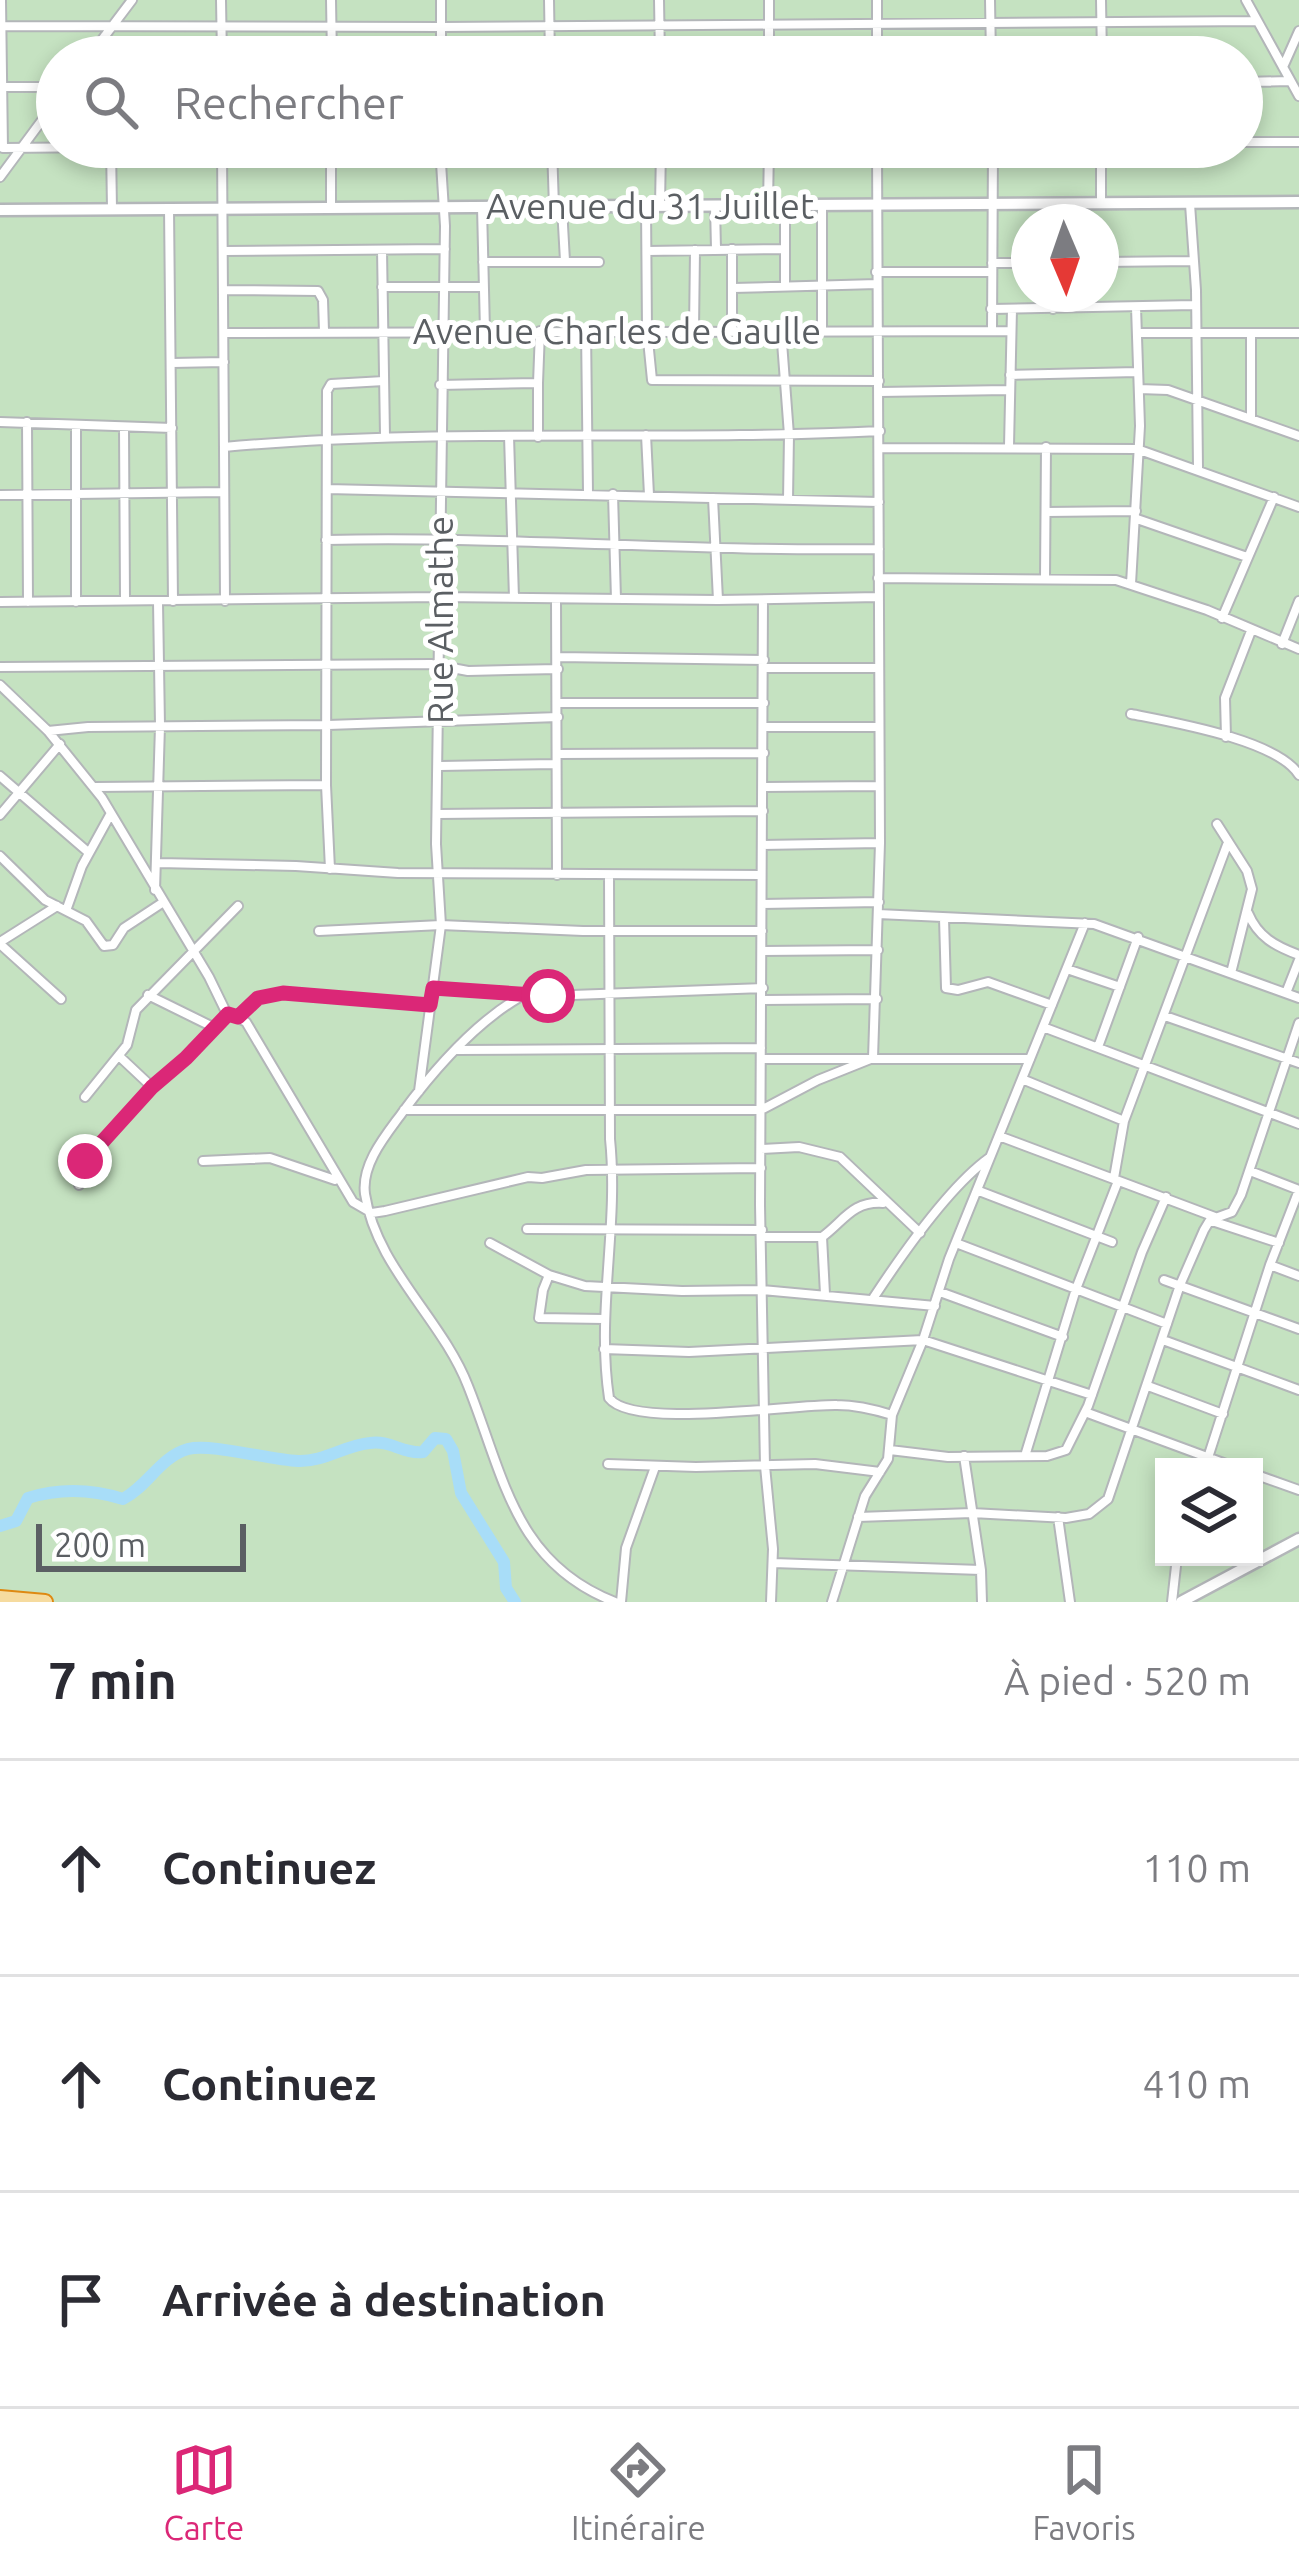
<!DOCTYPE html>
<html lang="fr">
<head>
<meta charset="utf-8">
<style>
  :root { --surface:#fff; --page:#f2f2f3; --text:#2b2b33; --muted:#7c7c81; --line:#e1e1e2; --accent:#db2777 }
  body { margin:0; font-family:Ubuntu,sans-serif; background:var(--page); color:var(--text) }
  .controls { position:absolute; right:36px; bottom:36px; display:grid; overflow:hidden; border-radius:0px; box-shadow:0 6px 18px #0003 }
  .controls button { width:108px; height:108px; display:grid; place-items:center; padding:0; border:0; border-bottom:3px solid var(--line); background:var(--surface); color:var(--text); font:60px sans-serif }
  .compass { position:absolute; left:1011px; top:204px; width:108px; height:108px; border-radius:50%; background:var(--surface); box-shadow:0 6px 18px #0003; rotate:178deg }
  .scale { position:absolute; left:36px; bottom:30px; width:210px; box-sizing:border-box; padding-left:12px; border:6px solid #5b5f63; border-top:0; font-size:33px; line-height:42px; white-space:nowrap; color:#5b5f63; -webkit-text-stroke:9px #fff; paint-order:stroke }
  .stop { position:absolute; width:36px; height:36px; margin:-27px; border:9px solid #db2777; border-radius:50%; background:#fff }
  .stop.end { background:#db2777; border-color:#fff; box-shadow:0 3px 12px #0008 }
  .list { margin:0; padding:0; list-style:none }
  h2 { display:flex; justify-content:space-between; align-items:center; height:156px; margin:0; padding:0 48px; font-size:51px }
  h2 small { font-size:39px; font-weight:400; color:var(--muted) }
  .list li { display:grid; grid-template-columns:78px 1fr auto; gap:36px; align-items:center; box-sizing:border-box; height:216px; padding:0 48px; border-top:3px solid var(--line) }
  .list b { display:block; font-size:45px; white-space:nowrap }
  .list em { font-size:39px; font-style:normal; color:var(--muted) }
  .icon { flex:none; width:66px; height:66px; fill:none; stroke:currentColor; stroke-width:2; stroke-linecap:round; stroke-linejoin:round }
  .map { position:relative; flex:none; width:1299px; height:1602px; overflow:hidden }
  .search { position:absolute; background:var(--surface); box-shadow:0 6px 18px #0003; left:36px; right:36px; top:36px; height:132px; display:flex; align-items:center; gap:30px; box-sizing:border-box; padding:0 42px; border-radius:66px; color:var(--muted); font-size:45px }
  .sheet { height:804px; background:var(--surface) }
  nav { display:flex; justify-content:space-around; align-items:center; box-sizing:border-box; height:168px; border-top:3px solid var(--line); background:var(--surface); font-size:33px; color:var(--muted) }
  nav a { display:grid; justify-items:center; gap:6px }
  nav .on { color:var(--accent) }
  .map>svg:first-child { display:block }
  .green { fill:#c5e2c1; fill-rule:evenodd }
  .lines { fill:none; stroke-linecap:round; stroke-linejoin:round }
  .river { stroke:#a8ddf8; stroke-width:12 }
  .minor-casing { stroke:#b3b6b9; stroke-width:12 }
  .tertiary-casing { stroke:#b3b6b9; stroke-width:15 }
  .trunk-casing { stroke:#de8912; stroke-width:18 }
  .minor { stroke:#fff; stroke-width:8 }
  .tertiary { stroke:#fff; stroke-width:10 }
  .trunk { stroke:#f6db9f; stroke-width:14 }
  .route { stroke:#db2777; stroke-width:15 }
  .labels { text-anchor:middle; stroke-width:10; stroke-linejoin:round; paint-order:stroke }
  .street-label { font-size:36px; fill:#5b5f63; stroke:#fff }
</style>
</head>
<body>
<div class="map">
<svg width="1299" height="1602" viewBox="0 0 1299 1602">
  <rect width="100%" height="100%" fill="#edeae3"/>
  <path class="green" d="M0 0H1299V1602H0ZM57 57H1242V147H57ZM1029 222H1101V294H1029ZM1164 1467H1254V1557H1164Z"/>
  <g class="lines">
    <path class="river" d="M0 1526 16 1521 28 1498C60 1488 91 1489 123 1499 148 1486 160 1457 188 1449 211 1443 270 1460 298 1461 323 1462 346 1445 370 1443 390 1440 403 1454 423 1452L435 1438 446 1439 453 1451 461 1493 504 1562 506 1588 515 1602"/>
    <defs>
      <path id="minor" d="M1 0 3 148
        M221 0 222 57
        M331 0 332 57
        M549 0 550 57
        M659 0 660 57
        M990 0 991 57
        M1101 0 1102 57
        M1246 0 1299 96
        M0 26 441 27 1257 21
        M105 36 110 57
        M89 57 132 0
        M441 57V0
        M769 57V0
        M877 57V0
        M1283 67 1299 31
        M1242 82 1290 81
        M0 87H57
        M1242 142H1299
        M111 147 112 209
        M222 147 225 601
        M331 147V208
        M552 147 554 207
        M1101 147V203
        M3 148 116 147
        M0 177 57 100
        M1190 204 1196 290 1198 468
        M768 205 769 147
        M646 206 647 330 652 380 879 381
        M660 206 661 147
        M715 206 716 249
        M785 206V286
        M482 207 485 331
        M562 207 565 261
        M169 208 173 601
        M732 249V330
        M382 250 385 436
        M224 251 445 249
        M647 251 785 249
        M483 262H599
        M1101 262 1194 261
        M992 263H1029
        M876 272H990
        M382 287H483
        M733 288 877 284
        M224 290 318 291 323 300 324 331
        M1053 294V309
        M991 309 1194 305
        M781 329 789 435 788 500
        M586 330 588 493
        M694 330 695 250
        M822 330V206
        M992 330 993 147
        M224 333 1010 331
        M1137 333H1299
        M1251 333V418
        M172 363 224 362
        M1010 375 1137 372
        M538 383V437
        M440 385 538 383 540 331
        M1139 389 1168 390 1299 436
        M879 392 1008 390
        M0 422 172 428
        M27 422 28 602
        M124 428 125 600
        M646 435 649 495
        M509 436 514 598
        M1009 446 1012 309
        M224 447C442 427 661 442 880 431
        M880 448 1137 449 1299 507
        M327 489 879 502
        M613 494 616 599
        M0 495 224 492
        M713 498 718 600
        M1046 512 1136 511
        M1137 519 1247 557
        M326 540C511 536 695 552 879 549
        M878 578 1116 580 1207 610 1299 649
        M1045 579 1046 447
        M1131 584 1140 426 1136 307
        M556 599 557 875
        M763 600 760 1205 765 1466 773 1549 771 1602
        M0 602 440 597 718 600 878 597
        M76 602V425
        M1222 618 1274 497
        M1282 644 1299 601
        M558 657 764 660
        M0 667 431 664 468 671 558 669
        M765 668H879
        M0 685 48 731 88 727 328 725 558 717
        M558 703H764
        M1131 714C1171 722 1278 740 1299 775
        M764 727H879
        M48 731 102 798 209 977 226 1012 246 1022 353 1202 372 1213 385 1211 528 1177 542 1178 586 1170 761 1168
        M1226 737 1225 698 1251 631
        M557 754 764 753
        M440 766 556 764
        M0 776 88 852
        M95 787 326 785
        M765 787 878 786
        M438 814 763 811
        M0 815 60 744
        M1217 824 1247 871 1252 889 1231 973
        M762 845 880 843
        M0 856 45 900 86 921 104 946 113 945 124 928 162 903
        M159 863 296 866 398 873 761 875
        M330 869 326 785 327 391 331 384 384 381
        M609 875 610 1139C619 1226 596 1311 609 1398 633 1430 792 1404 837 1405 856 1405 873 1409 892 1415
        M155 890 160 726 158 602
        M762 904 879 902
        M67 908 82 866 110 815
        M1248 913C1258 937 1275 946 1299 955
        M878 914 1094 924 1299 998
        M944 918 946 988 958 990 988 982 1052 1005
        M319 931 441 925 583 931H762
        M0 942 57 906
        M0 944 61 999
        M762 951 878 950
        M1067 969 1120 987
        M433 988 521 995
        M1286 993 1299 960
        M148 995 215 1028
        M763 1000 877 999
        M1165 1016 1299 1063
        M237 1017 258 999 283 993 429 1005
        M1043 1027 1299 1124
        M1098 1047 1138 937
        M457 1050 761 1048
        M119 1056 152 1087
        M762 1059H1030
        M1022 1079 1124 1121 1227 845
        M419 1091 441 925 436 844 445 226 440 147
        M85 1097 127 1045 136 1010 238 906
        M404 1110H761L818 1080 873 1058 880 843 877 147
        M999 1136 1215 1217
        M761 1149 799 1147 840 1157 920 1233
        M203 1161 270 1158 335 1180
        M1250 1171 1299 1190
        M1114 1178 1124 1121
        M79 1185 88 1155 152 1087 186 1058 228 1014
        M979 1191 1112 1242
        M1212 1221 1279 1243
        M527 1229 762 1230
        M762 1237H822L825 1294
        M822 1237C844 1221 852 1201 883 1203
        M490 1243 549 1275 585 1286 682 1291 762 1290 935 1306
        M956 1243 1167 1324
        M1270 1265 1299 1276
        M549 1275 543 1290 539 1318 604 1319
        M1164 1280 1299 1329
        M940 1292 1063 1337
        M874 1297C901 1256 950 1186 989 1158
        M1163 1340 1299 1390
        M604 1349 689 1352 923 1340 1092 1395
        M1148 1386 1223 1414
        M1085 1412 1234 1467
        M890 1450 948 1457 1047 1456 1066 1450 1088 1406 1142 1252 1166 1197
        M964 1456 981 1570 982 1602
        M1025 1456 1076 1289 1118 1181
        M608 1464 696 1467 815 1464 880 1472
        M1205 1467 1270 1265 1299 1190
        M1254 1474 1299 1490
        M858 1517 972 1513 1066 1518 1089 1514 1108 1499 1180 1285 1204 1230 1210 1220 1232 1212 1241 1195 1299 1023
        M1058 1517 1070 1602
        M773 1563 981 1570
        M615 1602C514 1563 504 1476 468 1386 442 1319 376 1267 365 1194 361 1164 386 1135 402 1113 433 1071 473 1025 518 998 527 993 535 997 545 996 617 993 690 990 763 988
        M621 1602 626 1548 655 1467
        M832 1602 865 1496 888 1459 892 1415 923 1340 949 1259 1085 923
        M1172 1602 1177 1557"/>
      <path id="tertiary" d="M0 210 1299 202
        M1181 1602 1299 1539"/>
      <path id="trunk" d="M0 1598 45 1602"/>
    </defs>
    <use href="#minor" class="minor-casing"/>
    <use href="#tertiary" class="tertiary-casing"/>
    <use href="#trunk" class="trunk-casing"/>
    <use href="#minor" class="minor"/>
    <use href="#tertiary" class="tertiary"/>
    <use href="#trunk" class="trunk"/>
  </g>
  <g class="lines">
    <path class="route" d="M85 1161 152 1087 186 1058 228 1014 238 1017 258 998 283 993 430 1005 433 988 548 996"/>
  </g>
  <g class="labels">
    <g class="street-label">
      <text x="650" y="219">Avenue du 31 Juillet</text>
      <text x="617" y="344">Avenue Charles de Gaulle</text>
      <text transform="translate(440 620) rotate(-90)" y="13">Rue Almathe</text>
    </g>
  </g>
</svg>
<div class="controls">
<button><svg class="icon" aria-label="layers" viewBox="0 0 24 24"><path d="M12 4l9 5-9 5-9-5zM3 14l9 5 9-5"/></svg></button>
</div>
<svg class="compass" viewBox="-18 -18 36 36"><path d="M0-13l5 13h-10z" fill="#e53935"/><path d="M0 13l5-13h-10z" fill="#7c7c81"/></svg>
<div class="scale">200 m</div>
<div class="stop" style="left:548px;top:996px"></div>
<div class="stop end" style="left:85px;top:1161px"></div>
<div class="search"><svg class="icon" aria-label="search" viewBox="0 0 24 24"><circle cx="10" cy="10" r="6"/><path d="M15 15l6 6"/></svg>Rechercher</div>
</div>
<section class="sheet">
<h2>7 min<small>À pied · 520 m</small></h2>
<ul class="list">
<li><svg class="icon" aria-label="ahead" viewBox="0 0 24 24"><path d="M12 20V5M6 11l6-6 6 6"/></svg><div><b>Continuez</b></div><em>110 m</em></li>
<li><svg class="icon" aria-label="ahead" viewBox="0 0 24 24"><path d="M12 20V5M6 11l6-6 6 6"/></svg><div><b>Continuez</b></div><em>410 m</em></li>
<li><svg class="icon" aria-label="arrive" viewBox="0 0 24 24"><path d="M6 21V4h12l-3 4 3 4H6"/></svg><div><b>Arrivée à destination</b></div></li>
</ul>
</section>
<nav>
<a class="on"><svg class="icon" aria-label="map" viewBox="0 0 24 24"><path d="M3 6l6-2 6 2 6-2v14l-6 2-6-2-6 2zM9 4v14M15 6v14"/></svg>Carte</a>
<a><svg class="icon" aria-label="directions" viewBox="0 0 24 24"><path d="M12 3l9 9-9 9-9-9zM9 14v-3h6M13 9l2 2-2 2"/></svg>Itinéraire</a>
<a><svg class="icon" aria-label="saved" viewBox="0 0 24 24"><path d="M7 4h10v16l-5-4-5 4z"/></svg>Favoris</a>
</nav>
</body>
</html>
